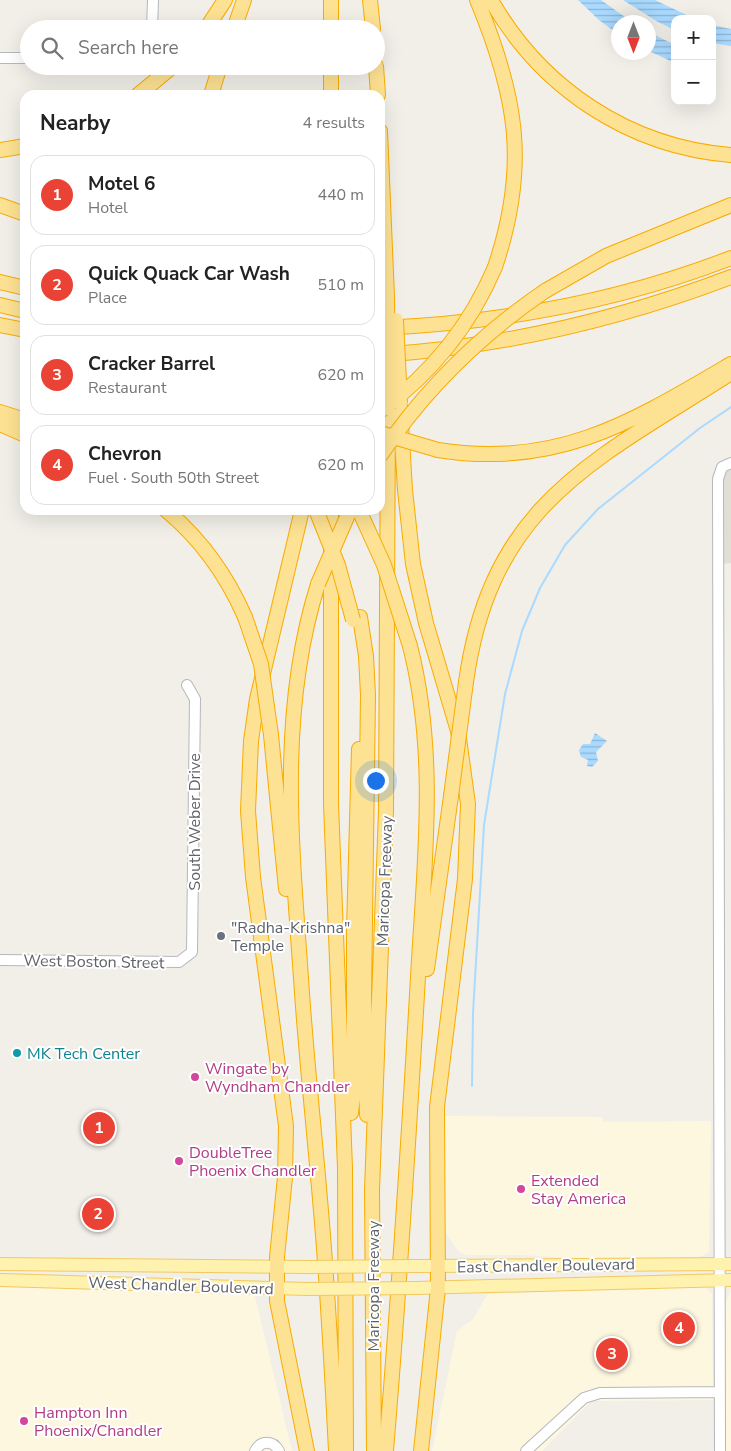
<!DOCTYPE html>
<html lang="en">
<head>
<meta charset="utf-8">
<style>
  :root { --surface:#fff; --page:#f6f6f6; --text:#222; --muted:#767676; --line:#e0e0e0; --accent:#ea4335 }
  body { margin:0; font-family:"Nunito Sans",sans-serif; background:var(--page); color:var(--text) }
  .controls { position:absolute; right:15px; top:15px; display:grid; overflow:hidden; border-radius:10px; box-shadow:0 5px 20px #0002 }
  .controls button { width:45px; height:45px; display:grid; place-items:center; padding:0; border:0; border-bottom:1px solid var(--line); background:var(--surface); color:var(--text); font:25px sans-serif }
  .compass { position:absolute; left:611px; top:15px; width:45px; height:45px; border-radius:50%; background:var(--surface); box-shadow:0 5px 20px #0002; rotate:180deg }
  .you { position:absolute; left:375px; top:780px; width:18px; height:18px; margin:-12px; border:4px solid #fff; border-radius:50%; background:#1a73e8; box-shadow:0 0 0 8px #1a73e833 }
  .badge { display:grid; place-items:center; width:32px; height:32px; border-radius:50%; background:var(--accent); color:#fff; font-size:16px; font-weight:700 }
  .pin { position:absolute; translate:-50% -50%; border:2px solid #fff; box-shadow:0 1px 5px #0006 }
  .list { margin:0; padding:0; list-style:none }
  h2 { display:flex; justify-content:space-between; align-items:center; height:65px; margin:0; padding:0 20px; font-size:21px }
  h2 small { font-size:16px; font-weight:400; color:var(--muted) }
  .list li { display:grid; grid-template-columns:32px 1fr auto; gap:15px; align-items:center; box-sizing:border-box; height:80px; margin:0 10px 10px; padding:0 10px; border:1px solid var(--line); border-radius:15px }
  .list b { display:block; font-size:19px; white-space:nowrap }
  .list p { margin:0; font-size:16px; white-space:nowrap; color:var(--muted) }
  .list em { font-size:16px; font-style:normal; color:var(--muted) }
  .icon { flex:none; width:28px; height:28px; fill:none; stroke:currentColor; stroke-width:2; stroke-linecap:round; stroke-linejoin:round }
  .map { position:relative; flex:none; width:731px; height:1451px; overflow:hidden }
  .search { position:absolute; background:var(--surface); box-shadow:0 5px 20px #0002; left:20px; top:20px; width:365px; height:55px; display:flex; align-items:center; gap:12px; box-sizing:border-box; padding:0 18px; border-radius:28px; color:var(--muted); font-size:19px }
  .panel { position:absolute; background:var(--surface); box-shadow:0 5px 20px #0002; left:20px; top:90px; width:365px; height:425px; border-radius:15px }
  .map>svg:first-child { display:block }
  .commercial { fill:#fef7e0 }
  .education { fill:#e1ded6 }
  .water { fill:url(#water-rules) }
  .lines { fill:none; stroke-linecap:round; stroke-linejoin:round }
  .stream { stroke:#aadaff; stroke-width:2 }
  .minor-casing { stroke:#b5b8bc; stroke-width:12 }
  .major-casing { stroke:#f2c960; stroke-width:14 }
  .highway-casing { stroke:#f9ab00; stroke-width:16 }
  .minor { stroke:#fff; stroke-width:10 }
  .major { stroke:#fff2af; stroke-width:12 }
  .highway { stroke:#fde293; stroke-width:14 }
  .major-bridge-casing { stroke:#f2c960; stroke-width:14; stroke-linecap:butt }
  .highway-bridge-casing { stroke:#f9ab00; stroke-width:16; stroke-linecap:butt }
  .major-bridge { stroke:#fff2af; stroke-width:12 }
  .highway-bridge { stroke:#fde293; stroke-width:14 }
  .worship-dot { fill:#6b7280; stroke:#fff; stroke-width:2 }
  .culture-dot { fill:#0f9aa8; stroke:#fff; stroke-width:2 }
  .hotel-dot { fill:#d1479c; stroke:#fff; stroke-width:2 }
  .labels { text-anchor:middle; stroke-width:4; stroke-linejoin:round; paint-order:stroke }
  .street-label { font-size:16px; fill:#5f6368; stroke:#fff }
  .worship-label { font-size:16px; fill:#5b616d; stroke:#fff; text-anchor:start }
  .culture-label { font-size:16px; fill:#0d838f; stroke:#fff; text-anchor:start }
  .hotel-label { font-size:16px; fill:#b23c85; stroke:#fff; text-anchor:start }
</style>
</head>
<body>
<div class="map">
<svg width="731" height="1451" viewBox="0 0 731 1451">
  <defs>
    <pattern id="water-rules" width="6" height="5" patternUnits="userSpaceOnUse" patternTransform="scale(1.25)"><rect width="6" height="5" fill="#aadaff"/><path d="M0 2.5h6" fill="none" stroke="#8eb4d2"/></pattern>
  </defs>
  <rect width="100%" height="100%" fill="#f1efe8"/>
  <path class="commercial" d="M442 1116 602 1117 603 1122 711 1121 709 1252 700 1257 576 1258 524 1255H467L459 1252 442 1227Z
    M0 1280 253 1288 292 1451H0Z
    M703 1285 712 1294 713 1400 591 1401 542 1451H432L457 1331 472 1320 488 1294Z
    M731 1290V1451H726V1301Z"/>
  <path class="education" d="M731 468V563L723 564 724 475Z"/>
  <path class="water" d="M578 0H601L632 22H618V34L599 20Z
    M623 0H655L695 19H675V30L658 22Z
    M712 25 731 29V46L712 43Z
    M649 32 675 45V63L649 51Z
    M595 733 607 741 596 752 598 761 592 767 587 766 588 760 581 757 579 750 583 744H590Z"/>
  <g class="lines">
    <path class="stream" d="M472 1086 473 1013 484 825 505 694 522 631 540 588 565 545 598 509 700 428 731 407"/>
    <defs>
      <path id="minor" d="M152 29 153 0
        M0 58H29
        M0 960 179 962 192 952 195 699 187 685
        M255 1451C261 1440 273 1440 279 1451
        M526 1451 584 1398 600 1393 719 1392
        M720 1451 718 479 722 467 731 463"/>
      <path id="major" d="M0 1264 308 1267
        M416 1266 731 1264
        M0 1280 308 1289
        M416 1288 731 1280"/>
      <path id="highway" d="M331 0V29
        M370 0 373 29
        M477 0C517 96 529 166 495 267
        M491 0C541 88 629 147 731 155
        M206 29 225 0
        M234 29 244 0
        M376 66 378 95
        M138 95 173 66
        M211 95 220 66
        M331 95V66
        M380 131 387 297
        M0 150 25 146
        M0 205 25 214
        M0 282 25 288
        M545 291 606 256 731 205
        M0 305 25 311
        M0 325 25 330
        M380 328C499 323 620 301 731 258
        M380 355C500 347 618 320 731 277
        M400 406 405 490 413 564 426 623 458 731 468 804 465 879 437 1107 438 1288 421 1451
        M0 412 25 420
        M0 424 25 435
        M438 450C557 469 632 422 731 364
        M166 510C201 539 227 576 245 617
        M302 510 257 699 251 741 248 811 253 877 286 1126 285 1177 277 1257V1301L307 1451
        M331 510V804L345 1168 346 1451
        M318 584C276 718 293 855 302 993 307 1065 315 1138 321 1211 328 1291 332 1371 336 1451
        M360 617 366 656 368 695 364 995 367 1115
        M466 682C491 503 594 461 731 373
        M271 735 286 889
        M427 969 451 796
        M351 1113 354 1087V930L359 749
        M374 1451 372 1190 386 811 388 408
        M386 1451C399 1293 409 1135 418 977 424 866 438 756 410 646"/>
    </defs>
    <use href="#minor" class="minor-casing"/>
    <use href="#major" class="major-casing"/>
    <use href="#highway" class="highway-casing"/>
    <use href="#minor" class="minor"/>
    <use href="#major" class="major"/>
    <use href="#highway" class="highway"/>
    <defs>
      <path id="major-bridge" d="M308 1267 416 1266
        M308 1289 416 1288"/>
      <path id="highway-bridge" d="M387 297 388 408
        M396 320 400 403
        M380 411C432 373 470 326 495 267
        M380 433 438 450
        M380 456C424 390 479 336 545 291
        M316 510 338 565 353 620
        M359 510 384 565 410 646
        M318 584 350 510
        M245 617 261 664 271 735
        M451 796 466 682"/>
    </defs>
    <use href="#major-bridge" class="major-bridge-casing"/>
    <use href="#highway-bridge" class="highway-bridge-casing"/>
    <use href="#major-bridge" class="major-bridge"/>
    <use href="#highway-bridge" class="highway-bridge"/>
  </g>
  <circle class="worship-dot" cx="221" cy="936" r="5"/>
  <circle class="culture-dot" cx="17" cy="1053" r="5"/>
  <g class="hotel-dot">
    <circle cx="195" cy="1077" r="5"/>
    <circle cx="179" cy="1161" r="5"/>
    <circle cx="521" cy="1189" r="5"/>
    <circle cx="24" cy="1421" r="5"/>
  </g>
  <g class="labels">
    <g class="street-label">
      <text transform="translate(194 822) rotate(-90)" y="6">South Weber Drive</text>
      <text transform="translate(384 881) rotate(-88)" y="6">Maricopa Freeway</text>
      <text transform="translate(94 961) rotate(1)" y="6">West Boston Street</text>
      <text transform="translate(546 1265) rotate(-1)" y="6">East Chandler Boulevard</text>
      <text transform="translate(181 1285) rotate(2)" y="6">West Chandler Boulevard</text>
      <text transform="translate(373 1286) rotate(-90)" y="6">Maricopa Freeway</text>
    </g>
    <g class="worship-label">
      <text x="231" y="933">"Radha-Krishna"<tspan x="231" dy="18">Temple</tspan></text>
    </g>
    <g class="culture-label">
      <text x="27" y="1059">MK Tech Center</text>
    </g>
    <g class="hotel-label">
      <text x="205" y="1074">Wingate by<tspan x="205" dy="18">Wyndham Chandler</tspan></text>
      <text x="189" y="1158">DoubleTree<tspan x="189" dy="18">Phoenix Chandler</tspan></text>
      <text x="531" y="1186">Extended<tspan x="531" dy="18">Stay America</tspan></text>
      <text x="34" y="1418">Hampton Inn<tspan x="34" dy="18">Phoenix/Chandler</tspan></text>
    </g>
  </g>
</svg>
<div class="controls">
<button>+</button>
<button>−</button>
</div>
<svg class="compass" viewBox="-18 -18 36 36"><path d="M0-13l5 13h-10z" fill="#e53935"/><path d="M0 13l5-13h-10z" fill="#767676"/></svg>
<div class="you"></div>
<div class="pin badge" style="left:99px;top:1128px">1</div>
<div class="pin badge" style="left:98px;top:1214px">2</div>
<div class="pin badge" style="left:612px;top:1354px">3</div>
<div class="pin badge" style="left:679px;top:1328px">4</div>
<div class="search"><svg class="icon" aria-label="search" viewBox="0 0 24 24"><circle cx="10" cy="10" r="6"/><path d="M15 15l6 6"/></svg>Search here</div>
<section class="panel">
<h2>Nearby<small>4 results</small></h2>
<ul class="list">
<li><span class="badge">1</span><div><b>Motel 6</b><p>Hotel</p></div><em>440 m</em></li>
<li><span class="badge">2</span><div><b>Quick Quack Car Wash</b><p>Place</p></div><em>510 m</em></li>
<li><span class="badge">3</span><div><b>Cracker Barrel</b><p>Restaurant</p></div><em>620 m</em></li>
<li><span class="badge">4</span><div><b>Chevron</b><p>Fuel · South 50th Street</p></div><em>620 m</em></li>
</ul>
</section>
</div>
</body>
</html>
